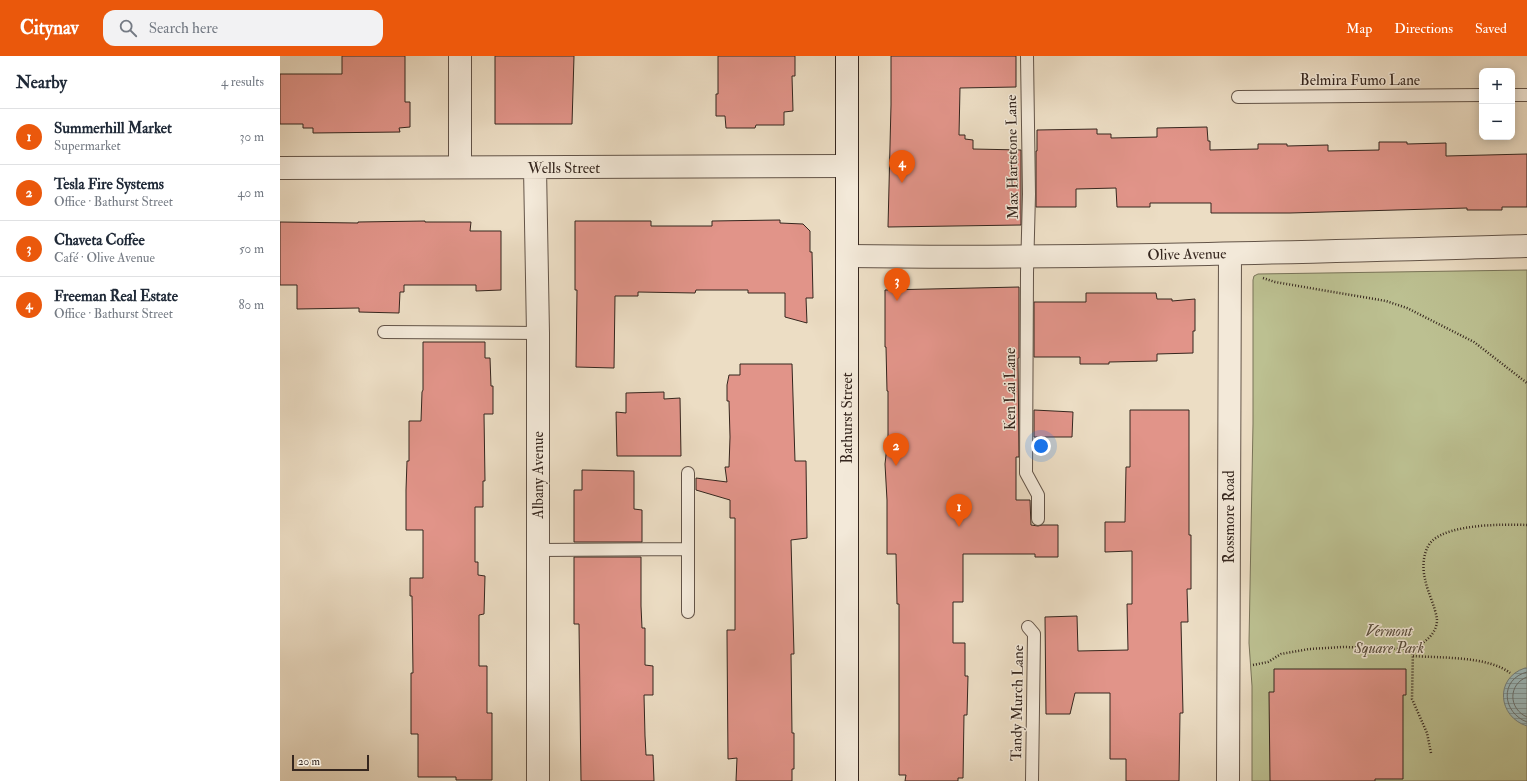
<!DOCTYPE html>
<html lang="en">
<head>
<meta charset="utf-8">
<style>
  :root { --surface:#fff; --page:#f2f2f3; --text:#1f2937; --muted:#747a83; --line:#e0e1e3; --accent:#ea580c }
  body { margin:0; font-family:"IM FELL Double Pica",serif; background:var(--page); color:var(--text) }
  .controls { position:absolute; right:12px; top:12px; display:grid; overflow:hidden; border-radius:8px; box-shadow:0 2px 10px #0003 }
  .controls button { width:36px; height:36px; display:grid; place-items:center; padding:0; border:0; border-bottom:1px solid var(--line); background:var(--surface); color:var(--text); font:20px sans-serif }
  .scale { position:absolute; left:12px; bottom:10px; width:77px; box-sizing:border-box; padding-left:4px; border:2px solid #35261e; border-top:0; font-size:11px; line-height:14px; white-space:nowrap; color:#35261e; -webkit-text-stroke:3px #f3e9d9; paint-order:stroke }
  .you { position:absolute; left:761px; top:390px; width:14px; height:14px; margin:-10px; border:3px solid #fff; border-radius:50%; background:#1a73e8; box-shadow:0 0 0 6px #1a73e833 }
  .badge { display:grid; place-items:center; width:26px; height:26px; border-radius:50%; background:var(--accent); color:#fff; font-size:13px; font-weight:700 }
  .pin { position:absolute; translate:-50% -33px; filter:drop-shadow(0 1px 2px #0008) }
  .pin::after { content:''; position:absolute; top:21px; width:14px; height:12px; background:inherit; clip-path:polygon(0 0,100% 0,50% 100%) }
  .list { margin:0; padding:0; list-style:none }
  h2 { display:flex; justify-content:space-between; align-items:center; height:52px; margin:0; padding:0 16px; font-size:17px }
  h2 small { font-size:13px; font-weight:400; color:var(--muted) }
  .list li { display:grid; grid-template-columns:26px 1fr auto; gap:12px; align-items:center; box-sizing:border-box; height:56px; padding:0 16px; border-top:1px solid var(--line) }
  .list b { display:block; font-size:15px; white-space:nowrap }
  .list p { margin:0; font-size:13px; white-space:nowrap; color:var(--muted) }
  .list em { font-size:13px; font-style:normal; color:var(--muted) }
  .icon { flex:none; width:22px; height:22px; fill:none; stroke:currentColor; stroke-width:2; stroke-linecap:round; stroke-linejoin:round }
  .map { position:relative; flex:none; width:1247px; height:725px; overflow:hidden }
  header { display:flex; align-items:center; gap:24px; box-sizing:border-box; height:56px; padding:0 20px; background:var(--accent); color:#fff }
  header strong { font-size:19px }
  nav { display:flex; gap:22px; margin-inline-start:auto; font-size:14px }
  .search { width:280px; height:36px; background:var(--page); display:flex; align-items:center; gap:10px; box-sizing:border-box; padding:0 14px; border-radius:12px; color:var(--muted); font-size:15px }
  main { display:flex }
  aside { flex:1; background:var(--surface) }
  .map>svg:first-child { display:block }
  .park { fill:#bcc091; stroke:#787358 }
  .water { fill:url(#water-rules); stroke:#737f7d }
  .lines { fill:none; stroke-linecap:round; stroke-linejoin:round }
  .shore { stroke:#68706e; stroke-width:1 }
  .building { fill:#e19489; stroke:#35261e }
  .lane-casing { stroke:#635448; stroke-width:14 }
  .street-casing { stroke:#635448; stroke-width:24 }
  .secondary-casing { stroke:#35261e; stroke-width:24 }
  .path { stroke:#35261e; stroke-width:2.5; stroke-dasharray:1 2; stroke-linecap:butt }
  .lane { stroke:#f3e9d9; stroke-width:12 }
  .street { stroke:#f3e9d9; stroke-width:22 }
  .secondary { stroke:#f3e9d9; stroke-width:22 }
  .labels { text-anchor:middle; stroke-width:3; stroke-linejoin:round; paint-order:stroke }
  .street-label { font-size:15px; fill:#35261e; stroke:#f3e9d9 }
  .park-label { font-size:15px; font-style:italic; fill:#574c3b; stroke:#f3e9d9 }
</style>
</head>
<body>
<header>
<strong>Citynav</strong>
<div class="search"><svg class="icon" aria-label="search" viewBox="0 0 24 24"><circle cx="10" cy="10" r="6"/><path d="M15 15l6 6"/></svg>Search here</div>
<nav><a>Map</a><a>Directions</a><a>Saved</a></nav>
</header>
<main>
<aside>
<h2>Nearby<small>4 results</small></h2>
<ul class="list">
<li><span class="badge">1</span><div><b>Summerhill Market</b><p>Supermarket</p></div><em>30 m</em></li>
<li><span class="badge">2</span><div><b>Tesla Fire Systems</b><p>Office · Bathurst Street</p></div><em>40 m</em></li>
<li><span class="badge">3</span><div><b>Chaveta Coffee</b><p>Café · Olive Avenue</p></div><em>50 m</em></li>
<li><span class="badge">4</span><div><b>Freeman Real Estate</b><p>Office · Bathurst Street</p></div><em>80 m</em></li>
</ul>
</aside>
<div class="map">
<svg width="1247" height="725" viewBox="0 0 1247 725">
  <defs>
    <pattern id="water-rules" width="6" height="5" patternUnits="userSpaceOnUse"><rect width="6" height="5" fill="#9cbabd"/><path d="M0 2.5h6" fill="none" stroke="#809799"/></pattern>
  </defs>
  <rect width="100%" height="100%" fill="#ecddc4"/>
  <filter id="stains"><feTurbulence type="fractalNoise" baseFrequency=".005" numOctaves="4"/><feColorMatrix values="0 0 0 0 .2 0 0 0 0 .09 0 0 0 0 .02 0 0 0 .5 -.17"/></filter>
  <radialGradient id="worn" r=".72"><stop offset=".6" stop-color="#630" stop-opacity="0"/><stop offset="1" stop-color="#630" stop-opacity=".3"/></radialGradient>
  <path class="park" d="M1247 214V725H972V630L969 587 973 368V224L974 220 978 218Z"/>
  <path class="water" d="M1245 612H1247V670C1218 661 1214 622 1245 612Z"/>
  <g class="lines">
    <path class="shore" d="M1247 616C1219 623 1222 657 1247 666
      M1247 621C1228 628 1228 653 1247 661"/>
  </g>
  <path class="building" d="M62 0H125V46H130V71L119 72 120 76 33 77V72H23V68H0V18H62Z
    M215 0H294L292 68H215Z
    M438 0H515V20H512L513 55 504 56V69H476L475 72H446L445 60H436V38H438Z
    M611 0H736V31L680 32 679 79H685V83L693 84V93L741 94V169L608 171 611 49Z
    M927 71 928 85H930V94L978 93V88H1007V90L1048 89V95L1099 94V86H1127V88L1166 87V100L1247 98V151H1222V154H1187V152L1010 157H931V147H870V151H837L836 132 796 133V151H756V95H757V74L817 73V78H831V82L877 81V72Z
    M500 164V167L523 168 530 175V196H532L533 242H526L527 267 505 261V237H468V234H416L415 237 358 236V240H335L334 312 296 311 297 234H295V165H371V170H432V165Z
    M145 165V166H191L190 175H221V234L196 235V229H124V236H120L119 257 79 256V252L17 253V229H0V166L78 167V166Z
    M739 231V302H738L739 401H736V444H750L751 469 758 470 762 469H778V501H755V498H683V546H673V587H685V620H688L687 659H684L683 722H678V725H625L626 719H619V548H617L616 498H607V444L605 408 608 381V335H607L606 291H605V234Z
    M806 237H876L877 243H892V245L915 243V275H913V297L877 298V305L829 306V308H800V301H754V246H806Z
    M143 286H205V302H210L211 330H213V358H204L205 425H203V451H195V506H198V519L205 520 204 558 199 559V610H207V657H212V724H176V721H138V678H131V617H133L132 540H130V522H143V474H126V434L127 405H129V365H141L142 336 143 334Z
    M460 308H512L515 405H526L527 482 511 484 514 598H511L512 677H514V713H512V725H456L457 702 448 703 447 579V574H455V462H450V444L416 434V422L447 426 445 411H449L450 381 449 345H447V329L449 319H460Z
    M384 336V343L400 342 401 400H337L336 356 346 357V337Z
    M754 354 793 356 792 381H754Z
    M850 354H909V479H911V533H907L908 566H901L903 657H900L899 725H846V703H830V637H795L790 658H766L765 561 797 560 798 595 848 594 847 548H852V495L825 496V466H845L846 411H850Z
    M302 414 354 415V453L362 454V486H294V434H302Z
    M294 501H361V550L362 572H365V609L373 610V639H364L365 680 366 699H373L374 725H301L299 568H294Z
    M994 613H1126V639H1123V723H1095V725H990L989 636H994Z"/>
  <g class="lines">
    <defs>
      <path id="lane" d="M747 0 749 138 747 217 746 417 758 439V463
        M1232 39H1247
        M958 41 1202 39
        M104 276 258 277
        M259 494 408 493
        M408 556V417
        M748 571 754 578 752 725"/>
      <path id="street" d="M180 0V111
        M0 112 567 110
        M255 112 258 277V725
        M567 200C793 203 1020 196 1247 190
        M948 725 950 198"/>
      <path id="secondary" d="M567 725V0"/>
    </defs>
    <use href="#lane" class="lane-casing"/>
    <use href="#street" class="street-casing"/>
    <use href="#secondary" class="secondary-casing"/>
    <path class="path" d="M983 222 995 226 1106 245 1127 252 1194 286 1247 327
      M1133 600C1161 602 1208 600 1230 617
      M973 609 988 606 1001 598 1029 593 1063 591 1133 593
      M1151 697 1147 677 1132 643 1133 593C1144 587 1157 578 1157 564 1156 552 1147 535 1145 523 1142 511 1143 494 1152 485 1170 468 1223 468 1247 469"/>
    <use href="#lane" class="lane"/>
    <use href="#street" class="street"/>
    <use href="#secondary" class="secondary"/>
  </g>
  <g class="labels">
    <g class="street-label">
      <text x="1080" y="29">Belmira Fumo Lane</text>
      <text transform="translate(732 101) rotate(-91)" y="5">Max Hartstone Lane</text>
      <text x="284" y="117">Wells Street</text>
      <text transform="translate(907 198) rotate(-1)" y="5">Olive Avenue</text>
      <text transform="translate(730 333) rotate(-90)" y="5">Ken Lai Lane</text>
      <text transform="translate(567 362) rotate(-90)" y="5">Bathurst Street</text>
      <text transform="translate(258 419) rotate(-90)" y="5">Albany Avenue</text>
      <text transform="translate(949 461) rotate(-90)" y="5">Rossmore Road</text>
      <text transform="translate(737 647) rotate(-89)" y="5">Tandy Murch Lane</text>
    </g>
    <g class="park-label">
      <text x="1109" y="580">Vermont<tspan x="1109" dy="17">Square Park</tspan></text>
    </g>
  </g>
  <rect width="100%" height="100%" filter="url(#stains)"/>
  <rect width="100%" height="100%" fill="url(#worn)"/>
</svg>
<div class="controls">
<button>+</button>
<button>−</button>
</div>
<div class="scale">20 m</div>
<div class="you"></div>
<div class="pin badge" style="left:679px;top:471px">1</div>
<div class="pin badge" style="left:616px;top:410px">2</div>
<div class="pin badge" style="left:617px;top:245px">3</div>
<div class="pin badge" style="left:622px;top:127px">4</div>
</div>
</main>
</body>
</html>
